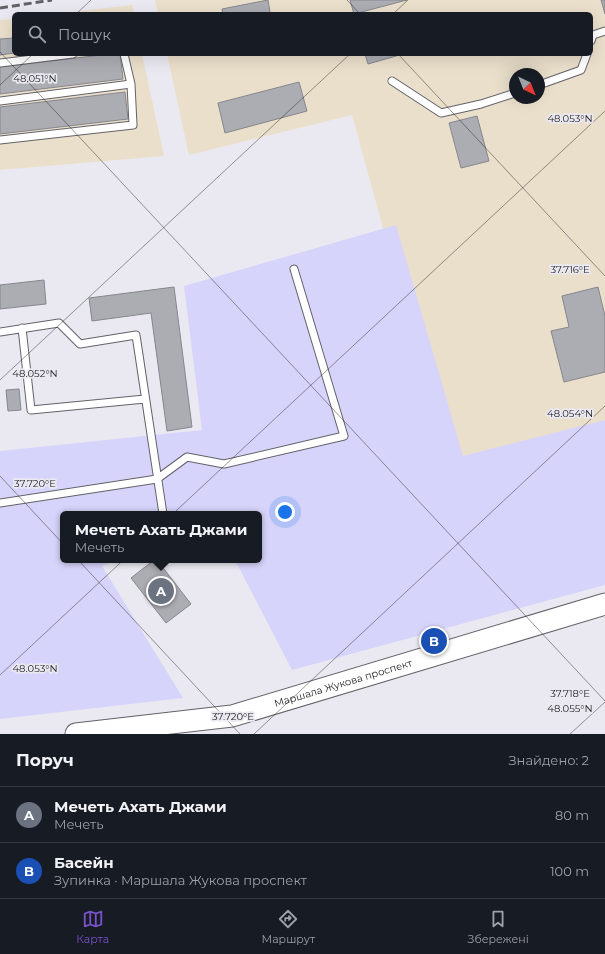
<!DOCTYPE html>
<html lang="uk">
<head>
<meta charset="utf-8">
<style>
  :root { --surface:#171b24; --page:#242831; --text:#f1f3f6; --muted:#9ea1a6; --line:#363941; --accent:#7b52cc }
  body { margin:0; font-family:Montserrat,sans-serif; background:var(--page); color:var(--text) }
  .compass { position:absolute; left:509px; top:68px; width:36px; height:36px; border-radius:50%; background:var(--surface); box-shadow:0 4px 16px #0002; rotate:137deg }
  .you { position:absolute; left:285px; top:512px; width:14px; height:14px; margin:-10px; border:3px solid #fff; border-radius:50%; background:#1a73e8; box-shadow:0 0 0 6px #1a73e833 }
  .badge { display:grid; place-items:center; width:26px; height:26px; border-radius:50%; background:var(--accent); color:#fff; font-size:13px; font-weight:700 }
  .pin { position:absolute; translate:-50% -50%; border:2px solid #fff; box-shadow:0 1px 4px #0006 }
  .popup { position:absolute; left:60px; top:511px; width:202px; height:52px; box-sizing:border-box; display:grid; place-content:center; border-radius:6px; background:var(--surface); filter:drop-shadow(0 1px 3px #0005); font-size:13px; white-space:nowrap; color:var(--muted) }
  .popup b { font-size:15px; color:var(--text) }
  .popup::after { content:''; position:absolute; left:50%; top:100%; margin-left:-8px; border:8px solid transparent; border-top-color:var(--surface) }
  .list { margin:0; padding:0; list-style:none }
  h2 { display:flex; justify-content:space-between; align-items:center; height:52px; margin:0; padding:0 16px; font-size:17px }
  h2 small { font-size:13px; font-weight:400; color:var(--muted) }
  .list li { display:grid; grid-template-columns:26px 1fr auto; gap:12px; align-items:center; box-sizing:border-box; height:56px; padding:0 16px; border-top:1px solid var(--line) }
  .list b { display:block; font-size:15px; white-space:nowrap }
  .list p { margin:0; font-size:13px; white-space:nowrap; color:var(--muted) }
  .list em { font-size:13px; font-style:normal; color:var(--muted) }
  .icon { flex:none; width:22px; height:22px; fill:none; stroke:currentColor; stroke-width:2; stroke-linecap:round; stroke-linejoin:round }
  .map { position:relative; flex:none; width:605px; height:734px; overflow:hidden }
  .search { position:absolute; background:var(--surface); box-shadow:0 4px 16px #0002; left:12px; right:12px; top:12px; height:44px; display:flex; align-items:center; gap:10px; box-sizing:border-box; padding:0 14px; border-radius:6px; color:var(--muted); font-size:15px }
  .sheet { height:164px; background:var(--surface) }
  nav { display:flex; justify-content:space-around; align-items:center; box-sizing:border-box; height:56px; border-top:1px solid var(--line); background:var(--surface); font-size:11px; color:var(--muted) }
  nav a { display:grid; justify-items:center; gap:2px }
  nav .on { color:var(--accent) }
  .map>svg:first-child { display:block }
  .industrial { fill:#eadfcb; fill-rule:evenodd }
  .green { fill:#d7d4fb }
  .building { fill:#acacb3; stroke:#86868d }
  .lines { fill:none; stroke-linecap:round; stroke-linejoin:round }
  .lane-casing { stroke:#636269; stroke-width:9 }
  .secondary-casing { stroke:#636269; stroke-width:23 }
  .lane { stroke:#fff; stroke-width:7 }
  .secondary { stroke:#fff; stroke-width:21 }
  .rail { stroke:#626166; stroke-width:3; stroke-dasharray:8 4; stroke-linecap:butt }
  .ticks { fill:none; stroke:#1f1f22; stroke-width:1; stroke-opacity:0.45 }
  .labels { text-anchor:middle; stroke-width:3.5; stroke-linejoin:round; paint-order:stroke }
  .street-label { font-size:10px; fill:#1f1f22; stroke:#eae9f1 }
  .ticks-label { font-size:10px; text-anchor:middle; fill:#1f1f22; stroke:#eae9f1; stroke-width:3.5; stroke-linejoin:round; paint-order:stroke }
</style>
</head>
<body>
<div class="map">
<svg width="605" height="734" viewBox="0 0 605 734">
  <rect width="100%" height="100%" fill="#eae9f1"/>
  <path class="industrial" d="M155 0H605V426L456 468 396 275 352 115 189 155 167 54H591V14H158ZM515 74H539V98H515Z
    M132 5 134 14H54Z
    M14 19V54H142L164 156 0 170V20Z"/>
  <path class="green" d="M396 225 463 456 605 420V585L292 670 235 560H259V514H63V560H118L102 566 183 698 0 719V451L202 430 184 286Z"/>
  <path class="building" d="M268 0 270 12 259 14H223L222 9Z
    M350 0H407L354 14Z
    M601 0H605V14Z
    M14 38V53L0 55V39Z
    M110 54H120L123 79 0 94V67Z
    M365 54H403L368 64Z
    M299 82 307 111 225 133 218 103Z
    M125 92 128 119 0 134V107Z
    M477 116 489 161 461 168 449 123Z
    M44 280 46 304 0 309V285Z
    M174 287 192 427 167 431 151 313 92 321 89 298Z
    M598 287 605 316V372L564 382 551 331 569 327 562 296Z
    M19 389 21 410 8 411 6 390Z
    M154 560H157L191 604 166 623 131 578Z"/>
  <g class="lines">
    <defs>
      <path id="lane" d="M591 41 593 35 605 31
        M0 63 73 54
        M392 81 441 113 481 104 515 93
        M539 85 581 70 587 54
        M0 101 131 84
        M0 140 133 125 131 84 124 54
        M22 328 31 410 145 399
        M0 332 59 323 80 344 136 335 163 514
        M0 503 157 479 187 457 224 464 344 436 294 269"/>
      <g id="secondary">
        <path id="s1" d="M76 734 232 716 605 604"/>
      </g>
    </defs>
    <use href="#lane" class="lane-casing"/>
    <use href="#secondary" class="secondary-casing"/>
    <use href="#lane" class="lane"/>
    <use href="#secondary" class="secondary"/>
    <path class="rail" d="M0 8 52 0"/>
  </g>
  <path class="ticks" d="M347 0 360 14M76 14 91 0M393 14 408 0M0 52 605 701M398 54 605 276M0 85 33 54M0 380 350 54M0 476 240 734M0 675 605 111M254 734 605 406M570 734 605 702"/>
  <g class="labels">
    <g class="street-label">
      <text dy="4" stroke="none"><textPath href="#s1" startOffset="273">Маршала Жукова проспект</textPath></text>
    </g>
  </g>
  <g class="ticks-label">
    <text x="35" y="82">48.051°N</text>
    <text x="570" y="122">48.053°N</text>
    <text x="570" y="273">37.716°E</text>
    <text x="35" y="377">48.052°N</text>
    <text x="570" y="417">48.054°N</text>
    <text x="35" y="487">37.720°E</text>
    <text x="35" y="672">48.053°N</text>
    <text x="570" y="697">37.718°E</text>
    <text x="570" y="712">48.055°N</text>
    <text x="233" y="720">37.720°E</text>
  </g>
</svg>
<svg class="compass" viewBox="-18 -18 36 36"><path d="M0-13l5 13h-10z" fill="#e53935"/><path d="M0 13l5-13h-10z" fill="#9ea1a6"/></svg>
<div class="you"></div>
<div class="pin badge" style="left:161px;top:591px;background:#6b7280">A</div>
<div class="popup"><b>Мечеть Ахать Джами</b>Мечеть</div>
<div class="pin badge" style="left:434px;top:641px;background:#1a4fb4">B</div>
<div class="search"><svg class="icon" aria-label="search" viewBox="0 0 24 24"><circle cx="10" cy="10" r="6"/><path d="M15 15l6 6"/></svg>Пошук</div>
</div>
<section class="sheet">
<h2>Поруч<small>Знайдено: 2</small></h2>
<ul class="list">
<li><span class="badge" style="background:#6b7280">A</span><div><b>Мечеть Ахать Джами</b><p>Мечеть</p></div><em>80 m</em></li>
<li><span class="badge" style="background:#1a4fb4">B</span><div><b>Басейн</b><p>Зупинка · Маршала Жукова проспект</p></div><em>100 m</em></li>
</ul>
</section>
<nav>
<a class="on"><svg class="icon" aria-label="map" viewBox="0 0 24 24"><path d="M3 6l6-2 6 2 6-2v14l-6 2-6-2-6 2zM9 4v14M15 6v14"/></svg>Карта</a>
<a><svg class="icon" aria-label="directions" viewBox="0 0 24 24"><path d="M12 3l9 9-9 9-9-9zM9 14v-3h6M13 9l2 2-2 2"/></svg>Маршрут</a>
<a><svg class="icon" aria-label="saved" viewBox="0 0 24 24"><path d="M7 4h10v16l-5-4-5 4z"/></svg>Збережені</a>
</nav>
</body>
</html>
